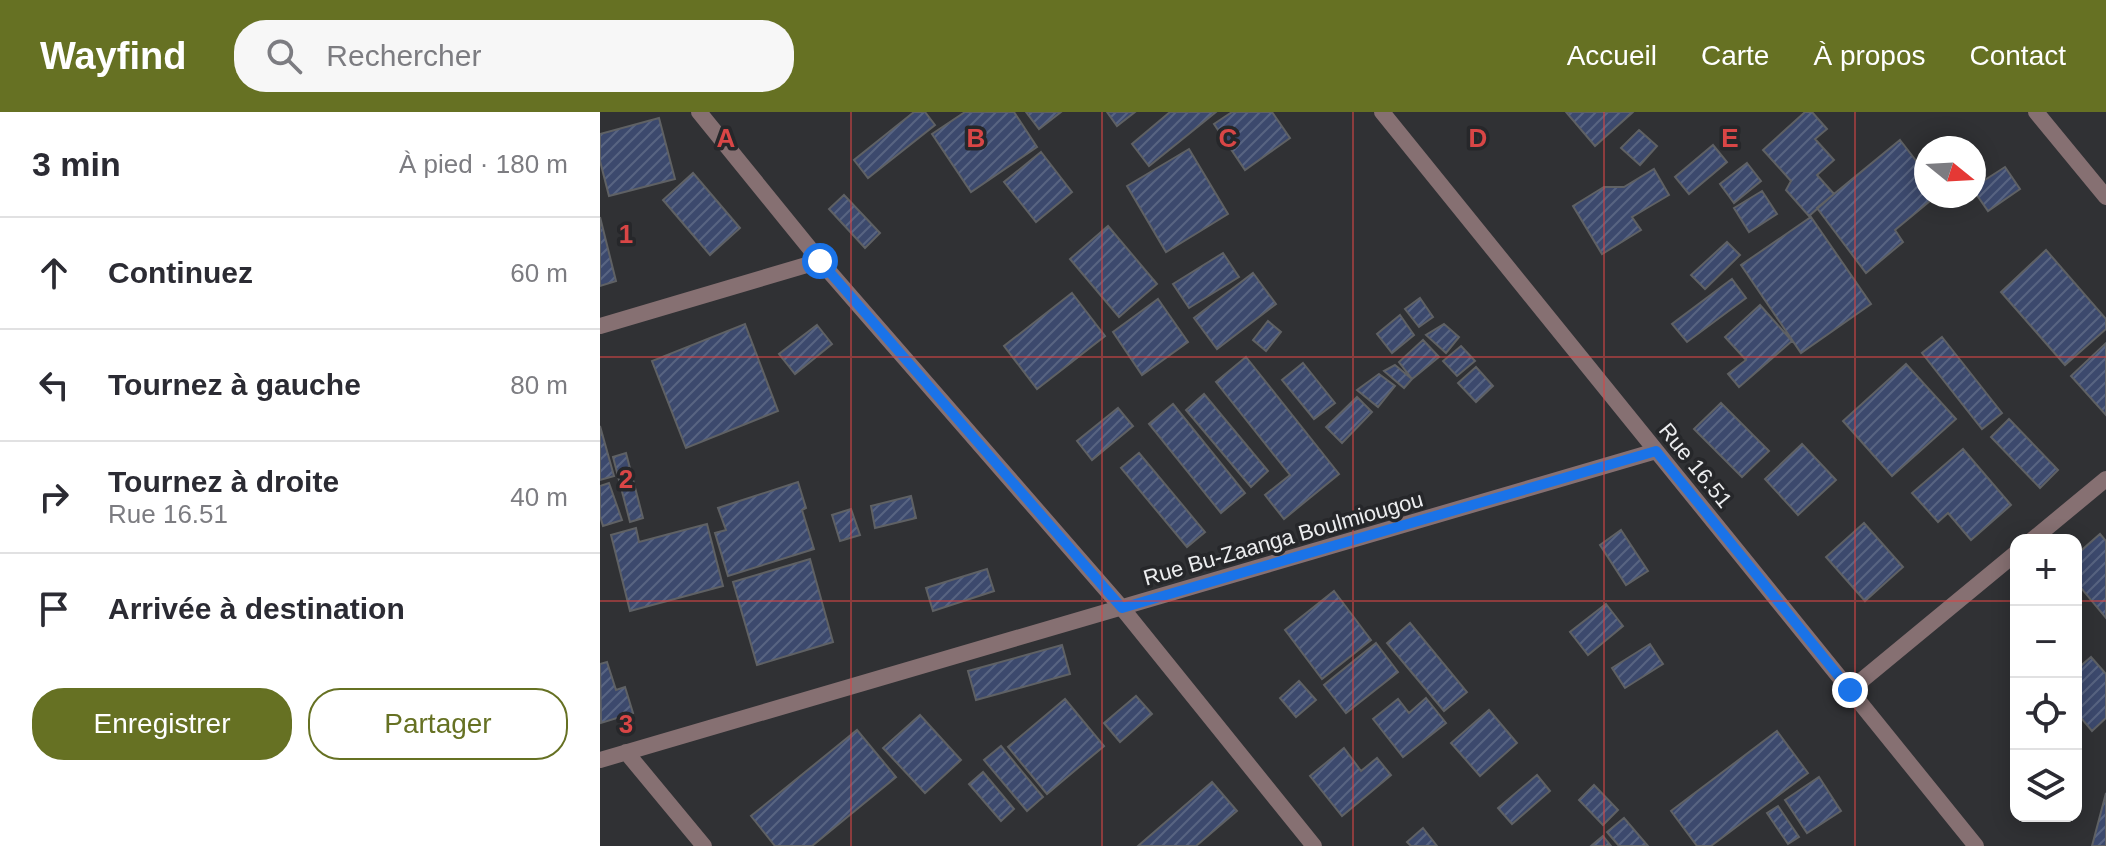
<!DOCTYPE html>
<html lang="fr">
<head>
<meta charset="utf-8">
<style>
  :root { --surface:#fff; --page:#f7f7f7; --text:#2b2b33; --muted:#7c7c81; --line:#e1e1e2; --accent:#667123 }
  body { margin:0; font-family:Arial,sans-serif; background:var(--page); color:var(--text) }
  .controls { position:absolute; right:24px; bottom:24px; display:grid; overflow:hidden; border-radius:16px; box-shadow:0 4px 20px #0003 }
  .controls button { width:72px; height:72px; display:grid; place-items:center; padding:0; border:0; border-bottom:2px solid var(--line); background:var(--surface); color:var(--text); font:40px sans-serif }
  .compass { position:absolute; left:1314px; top:24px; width:72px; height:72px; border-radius:50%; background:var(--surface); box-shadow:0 4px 20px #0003; rotate:108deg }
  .stop { position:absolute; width:24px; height:24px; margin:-18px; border:6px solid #1a73e8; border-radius:50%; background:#fff }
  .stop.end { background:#1a73e8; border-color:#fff; box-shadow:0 2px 8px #0008 }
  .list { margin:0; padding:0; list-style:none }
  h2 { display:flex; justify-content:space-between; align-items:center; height:104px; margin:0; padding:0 32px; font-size:34px }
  h2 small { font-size:26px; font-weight:400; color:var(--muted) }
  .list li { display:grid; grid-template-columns:52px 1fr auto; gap:24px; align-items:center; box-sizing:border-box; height:112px; padding:0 32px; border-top:2px solid var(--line) }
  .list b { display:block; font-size:30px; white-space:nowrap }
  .list p { margin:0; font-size:26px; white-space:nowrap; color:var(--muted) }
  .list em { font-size:26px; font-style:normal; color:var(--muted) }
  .actions { display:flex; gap:16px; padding:24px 32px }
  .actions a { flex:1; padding:18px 0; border:2px solid var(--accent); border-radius:32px; text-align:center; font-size:28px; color:var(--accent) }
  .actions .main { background:var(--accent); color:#fff }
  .icon { flex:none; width:44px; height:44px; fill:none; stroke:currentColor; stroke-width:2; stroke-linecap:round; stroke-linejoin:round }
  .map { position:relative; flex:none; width:1506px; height:734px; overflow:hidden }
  header { display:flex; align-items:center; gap:48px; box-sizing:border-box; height:112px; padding:0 40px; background:var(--accent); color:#fff }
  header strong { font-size:38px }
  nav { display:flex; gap:44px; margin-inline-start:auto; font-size:28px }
  .search { width:560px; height:72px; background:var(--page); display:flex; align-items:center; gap:20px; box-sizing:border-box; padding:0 28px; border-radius:32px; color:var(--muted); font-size:30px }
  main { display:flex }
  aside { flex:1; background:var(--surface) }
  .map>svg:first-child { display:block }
  .building { fill:url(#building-hatch); stroke:#5f6164; stroke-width:2 }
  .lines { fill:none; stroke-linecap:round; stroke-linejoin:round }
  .minor { stroke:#867072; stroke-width:16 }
  .route { stroke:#1a73e8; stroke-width:10 }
  .grid { fill:none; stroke:#d94646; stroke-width:2; stroke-opacity:0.55 }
  .labels { text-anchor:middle; stroke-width:7; stroke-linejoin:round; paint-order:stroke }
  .street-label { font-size:22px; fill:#ecedef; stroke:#26272a }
  .grid-label { font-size:26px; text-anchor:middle; font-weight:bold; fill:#d94646; stroke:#26272a; stroke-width:7; stroke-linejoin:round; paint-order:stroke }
</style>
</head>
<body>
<header>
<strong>Wayfind</strong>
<div class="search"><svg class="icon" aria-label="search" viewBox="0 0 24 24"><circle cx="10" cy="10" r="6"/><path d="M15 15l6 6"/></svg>Rechercher</div>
<nav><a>Accueil</a><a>Carte</a><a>À propos</a><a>Contact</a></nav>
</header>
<main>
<aside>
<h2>3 min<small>À pied · 180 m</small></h2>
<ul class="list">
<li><svg class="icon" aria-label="ahead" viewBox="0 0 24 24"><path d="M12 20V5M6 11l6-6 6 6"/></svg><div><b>Continuez</b></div><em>60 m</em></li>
<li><svg class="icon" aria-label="left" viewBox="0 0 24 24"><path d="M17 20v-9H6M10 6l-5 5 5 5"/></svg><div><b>Tournez à gauche</b></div><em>80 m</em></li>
<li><svg class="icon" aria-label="right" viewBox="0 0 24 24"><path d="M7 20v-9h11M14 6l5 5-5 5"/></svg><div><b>Tournez à droite</b><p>Rue 16.51</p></div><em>40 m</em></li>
<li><svg class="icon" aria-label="arrive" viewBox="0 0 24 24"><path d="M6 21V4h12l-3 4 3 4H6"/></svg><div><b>Arrivée à destination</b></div></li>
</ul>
<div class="actions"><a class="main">Enregistrer</a><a>Partager</a></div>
</aside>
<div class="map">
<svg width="1506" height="734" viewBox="0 0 1506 734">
  <defs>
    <pattern id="building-hatch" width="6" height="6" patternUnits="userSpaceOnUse" patternTransform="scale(2)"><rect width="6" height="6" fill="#3c496d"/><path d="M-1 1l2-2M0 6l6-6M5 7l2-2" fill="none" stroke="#586482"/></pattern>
  </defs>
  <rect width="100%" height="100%" fill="#303134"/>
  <path class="building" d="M314 0H325L335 13 268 66 254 48Z
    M365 0H414L437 35 371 80 332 22Z
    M426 0H461L439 17Z
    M507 0H535L517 14Z
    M570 0H616L549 54 532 32Z
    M632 0H672L690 26 645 58 614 12Z
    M966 0H1033L995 34Z
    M1205 0H1212L1227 17 1215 27 1234 48 1217 63 1234 82 1209 104 1186 78 1191 69 1163 38Z
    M59 6 75 67 9 84 0 49V22Z
    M1039 18 1057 34 1040 53 1021 36Z
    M1300 28 1321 55 1326 51V84H1336L1295 118 1303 130 1266 161 1217 96Z
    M1113 33 1127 50 1089 82 1075 65Z
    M589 37 628 102 566 140 527 74Z
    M441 40 472 80 436 110 404 70Z
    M1147 51 1161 69 1134 91 1120 72Z
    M1405 55 1420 77 1388 99 1374 79V75Z
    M1054 57 1069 83 1032 105 1041 118 1002 142 973 94 1004 75H1024Z
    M93 61 140 116 110 143 63 88Z
    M1162 79 1177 102 1149 120 1134 96Z
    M244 83 280 121 265 136 229 97Z
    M0 105 16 169 0 174Z
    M1211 105 1271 192 1201 241 1141 153Z
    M508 114 557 172 519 205 470 147Z
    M1127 130 1140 143 1105 177 1091 163Z
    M1446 138 1506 207V217L1465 253 1401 180Z
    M623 141 639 165 589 196 573 172Z
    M653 161 676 192 617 237 594 206Z
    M1132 167 1146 186 1087 230 1072 212Z
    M472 181 505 224 437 277 404 234Z
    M820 186 833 205 819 215 805 197Z
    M558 187 588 230 542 263 513 220Z
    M1160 193 1192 229 1139 275 1128 262 1146 248 1125 225Z
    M800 203 814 223 792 241 777 222Z
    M668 209 681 220 666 239 653 228Z
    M145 212 178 299 86 336 52 249Z
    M844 212 859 225 846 241 826 223Z
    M217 213 232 232 195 262 179 242Z
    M1342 225 1402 301 1382 317 1322 241Z
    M823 228 839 245 812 267 799 250Z
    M1506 231V303L1471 264Z
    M861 234 875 249 857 264 843 249Z
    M646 245 739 362 684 407 665 383 690 363 616 270Z
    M703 251 735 291 714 307 682 268Z
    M1306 252 1356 307 1292 364 1243 309Z
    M795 253 812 267 804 276 784 259Z
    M876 255 893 274 876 290 858 271Z
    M779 262 795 274 778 295 757 278Z
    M604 282 668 359 651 375 586 298Z
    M757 285 772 300 742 331 726 315Z
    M1121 291 1169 339 1142 365 1094 317Z
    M573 292 645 381 621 401 549 312Z
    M518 296 533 314 492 348 477 329Z
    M1409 307 1458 358 1440 376 1391 325Z
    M0 314 14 364 0 368Z
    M1202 332 1236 368 1198 403 1165 367Z
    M1363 337 1411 393 1371 428 1348 401 1338 410 1312 381Z
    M26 341 43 406 30 410 13 345Z
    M539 341 605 420 587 435 521 356Z
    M198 370 206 396 202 398 214 437 128 464 115 421 126 418 118 396Z
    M9 371 22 408 3 414 0 404V374Z
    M311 384 316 406 275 416 271 394Z
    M251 397 260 423 240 429 232 403Z
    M1264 411 1303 455 1265 489 1226 445Z
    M107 412 123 474 30 499 11 423 36 416 39 430Z
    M1021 418 1048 459 1026 473 1000 433Z
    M1500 422 1506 429V506L1476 470V443Z
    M210 447 233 530 157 553 133 470Z
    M387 457 394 479 333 499 326 476Z
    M734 479 771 528 722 567 685 518Z
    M1006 492 1023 514 988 543 970 520Z
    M810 511 867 580 844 599 787 531Z
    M776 531 798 560 746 601 724 573Z
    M1050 532 1063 552 1025 576 1012 556Z
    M462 533 470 562 376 588 368 559Z
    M1491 545 1506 562V606L1492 619 1476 600V558Z
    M7 550 16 578 25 575 33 601 1 611 0 552Z
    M699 569 716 588 696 605 680 586Z
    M536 584 552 602 520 630 504 611Z
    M826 586 846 611 803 645 773 607 798 587 809 601Z
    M465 587 504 634 447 682 408 635Z
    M889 598 917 631 880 664 851 631Z
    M320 603 361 648 325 681 283 636Z
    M257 618 296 665 212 734H175L151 704Z
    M1177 619 1208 661 1111 734H1097L1071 699Z
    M401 634 443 685 427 699 384 648Z
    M744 636 761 659 777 646 791 663 742 704 710 664Z
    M383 660 414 697 401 709 369 672Z
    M937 663 950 679 912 712 898 696Z
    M1219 665 1241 699 1207 721 1185 688Z
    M612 670 637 699 596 734H538Z
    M994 673 1018 698 1003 713 979 688Z
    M1506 681V734H1492Z
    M1178 694 1199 725 1188 732 1167 701Z
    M1024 706 1048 734H1019L1007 720Z
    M823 716 837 734H811L807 730Z
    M1003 724 1011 734H991Z"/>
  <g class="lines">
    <path class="minor" d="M99 0 220 149 522 496 714 734
      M782 0 1376 734
      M1436 0 1506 85
      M0 214 220 149
      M1432 428 1506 367
      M1250 578 1416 441
      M26 640 104 734
      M0 648 1056 339"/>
  </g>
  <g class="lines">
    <path class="route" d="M220 149 522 496 1056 339 1250 578"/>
  </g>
  <path class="grid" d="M251 0V734M502 0V734M753 0V734M1004 0V734M1255 0V734M0 245H1506M0 489H1416M1476 489H1506"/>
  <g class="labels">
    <g class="street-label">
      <text transform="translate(1096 353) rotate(51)" y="8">Rue 16.51</text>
      <text transform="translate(683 426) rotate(-16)" y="8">Rue Bu-Zaanga Boulmiougou</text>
    </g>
  </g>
  <g class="grid-label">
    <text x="126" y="35">A</text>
    <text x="376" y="35">B</text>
    <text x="628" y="35">C</text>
    <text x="878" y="35">D</text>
    <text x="1130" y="35">E</text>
    <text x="26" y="131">1</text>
    <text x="26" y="376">2</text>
    <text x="26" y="621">3</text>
  </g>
</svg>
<div class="controls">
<button>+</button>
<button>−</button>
<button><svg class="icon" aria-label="locate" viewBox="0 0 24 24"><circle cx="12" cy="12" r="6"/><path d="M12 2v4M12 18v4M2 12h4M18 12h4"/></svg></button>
<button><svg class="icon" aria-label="layers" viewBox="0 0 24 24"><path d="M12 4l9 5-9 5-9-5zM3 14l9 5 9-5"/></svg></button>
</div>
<svg class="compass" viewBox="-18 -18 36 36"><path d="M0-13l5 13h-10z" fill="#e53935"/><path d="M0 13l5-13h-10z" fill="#7c7c81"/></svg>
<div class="stop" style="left:220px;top:149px"></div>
<div class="stop end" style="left:1250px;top:578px"></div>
</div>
</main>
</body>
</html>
